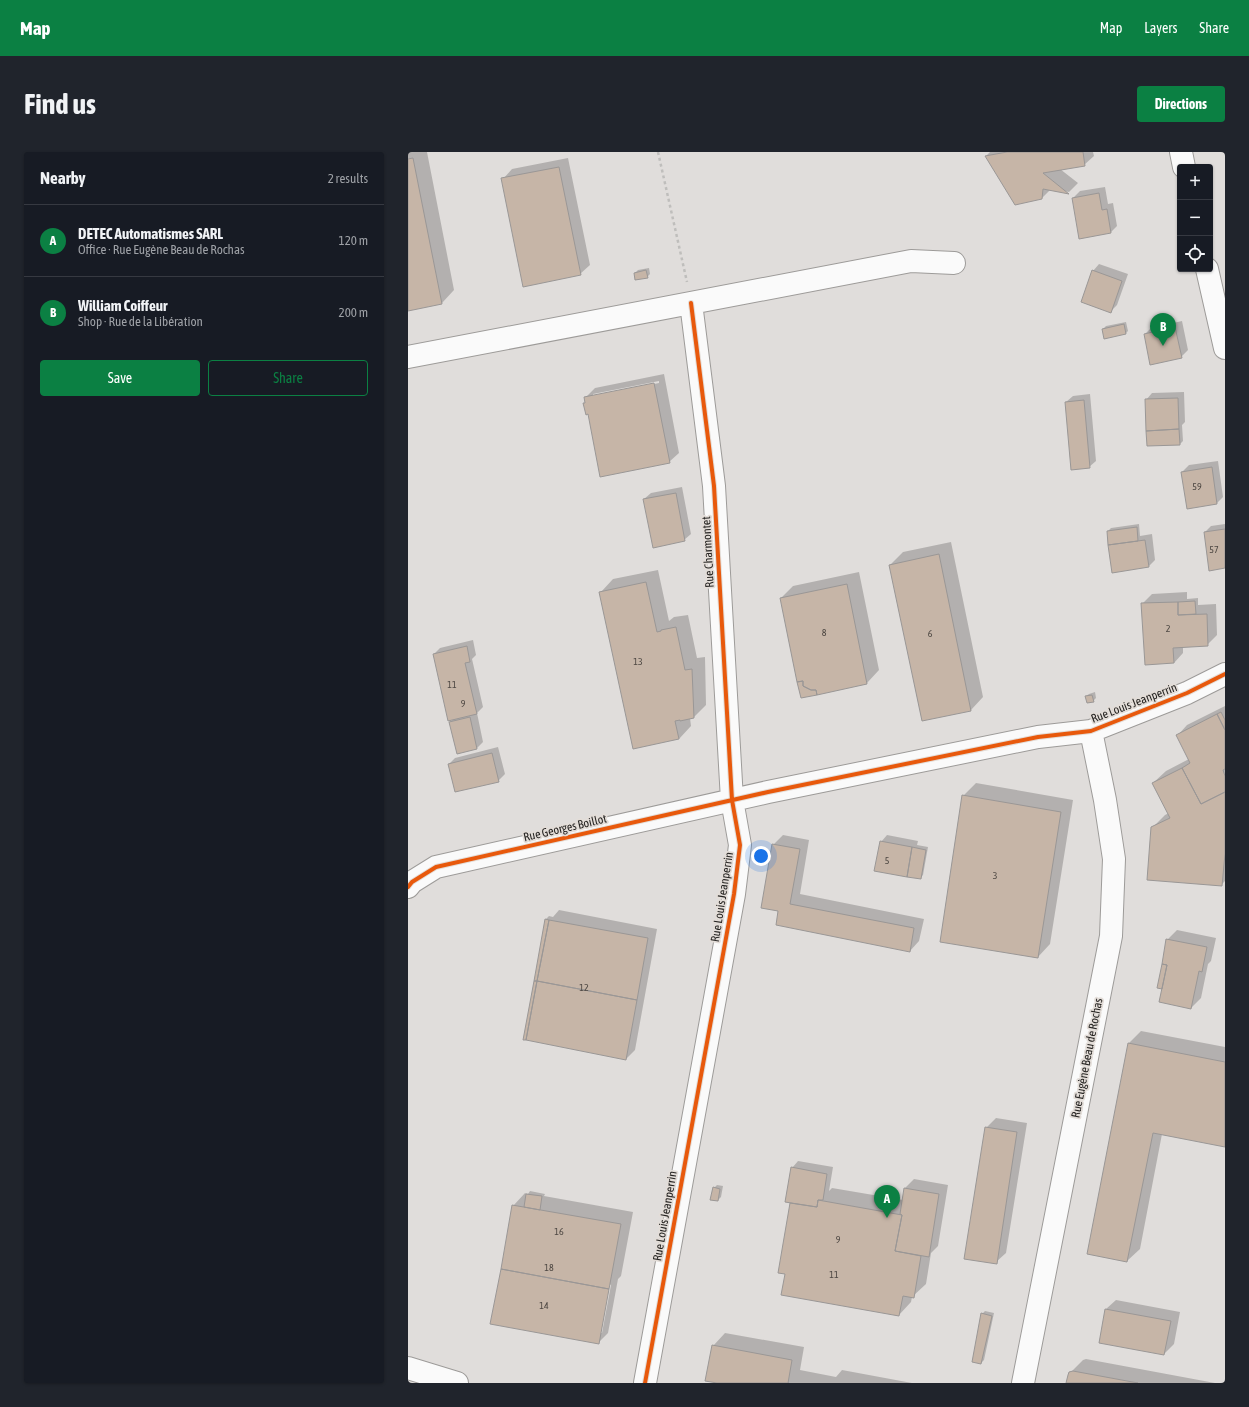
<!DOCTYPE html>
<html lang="en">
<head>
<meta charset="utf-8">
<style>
  :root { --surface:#171b24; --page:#20242c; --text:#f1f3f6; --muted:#9ea1a6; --line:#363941; --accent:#0b8043 }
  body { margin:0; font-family:"Asap Condensed",sans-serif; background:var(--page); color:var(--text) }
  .controls { position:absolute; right:12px; top:12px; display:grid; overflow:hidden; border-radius:4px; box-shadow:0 1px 3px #0004 }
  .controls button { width:36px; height:36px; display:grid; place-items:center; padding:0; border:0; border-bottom:1px solid var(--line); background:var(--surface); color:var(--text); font:20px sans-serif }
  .you { position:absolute; left:353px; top:704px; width:14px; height:14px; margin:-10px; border:3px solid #fff; border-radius:50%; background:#1a73e8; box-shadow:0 0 0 6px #1a73e833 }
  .badge { display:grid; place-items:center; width:26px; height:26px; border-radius:50%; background:var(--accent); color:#fff; font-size:13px; font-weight:700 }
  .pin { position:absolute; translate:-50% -33px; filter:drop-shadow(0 1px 2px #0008) }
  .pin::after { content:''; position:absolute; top:21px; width:14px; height:12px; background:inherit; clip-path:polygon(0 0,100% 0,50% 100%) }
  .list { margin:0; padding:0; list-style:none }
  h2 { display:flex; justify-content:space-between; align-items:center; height:52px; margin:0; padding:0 16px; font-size:17px }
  h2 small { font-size:13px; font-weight:400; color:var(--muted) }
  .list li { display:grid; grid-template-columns:26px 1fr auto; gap:12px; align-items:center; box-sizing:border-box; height:72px; padding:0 16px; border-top:1px solid var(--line) }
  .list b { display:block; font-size:15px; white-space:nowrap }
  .list p { margin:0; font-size:13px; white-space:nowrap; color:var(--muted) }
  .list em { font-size:13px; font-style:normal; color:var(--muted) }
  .actions { display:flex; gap:8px; padding:12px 16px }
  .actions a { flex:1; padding:9px 0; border:1px solid var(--accent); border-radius:4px; text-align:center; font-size:14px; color:var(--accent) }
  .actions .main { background:var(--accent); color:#fff }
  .icon { flex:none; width:22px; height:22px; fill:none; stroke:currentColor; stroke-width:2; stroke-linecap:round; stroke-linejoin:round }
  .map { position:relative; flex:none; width:817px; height:1231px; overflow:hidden; border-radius:4px }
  header { display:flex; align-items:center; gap:24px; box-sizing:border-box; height:56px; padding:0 20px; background:var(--accent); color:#fff }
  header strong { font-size:19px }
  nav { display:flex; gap:22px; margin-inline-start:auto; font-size:14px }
  .intro { display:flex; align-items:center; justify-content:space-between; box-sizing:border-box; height:96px; padding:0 24px }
  h1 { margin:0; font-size:28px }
  .button { padding:10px 18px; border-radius:4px; background:var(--accent); color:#fff; font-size:14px; font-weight:700 }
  main { display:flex; gap:24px; padding:0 24px }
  aside { flex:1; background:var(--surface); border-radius:4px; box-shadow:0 1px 3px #0004 }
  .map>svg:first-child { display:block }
  .shadow { fill:#0003; fill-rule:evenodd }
  .building { fill:#c6b5a7; stroke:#9a9796 }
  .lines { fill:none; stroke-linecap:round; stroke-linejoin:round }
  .minor-casing { stroke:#9d9b99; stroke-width:24 }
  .tertiary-casing { stroke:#9d9b99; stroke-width:24 }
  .path { stroke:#bfbebc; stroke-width:2.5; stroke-dasharray:3 3; stroke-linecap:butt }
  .minor { stroke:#fafafa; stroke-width:22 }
  .tertiary { stroke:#fafafa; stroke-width:22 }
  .cycleway-casing { stroke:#e3ddd8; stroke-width:6 }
  .cycleway { stroke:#e8590c; stroke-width:4 }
  .labels { text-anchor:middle; stroke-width:3.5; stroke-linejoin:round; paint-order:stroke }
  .number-label { font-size:10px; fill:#4e4843 }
  .street-label { font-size:12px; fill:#262422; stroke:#e3ddd8 }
</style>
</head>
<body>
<header>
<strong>Map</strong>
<nav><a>Map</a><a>Layers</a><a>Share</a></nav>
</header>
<div class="intro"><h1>Find us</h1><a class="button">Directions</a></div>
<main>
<aside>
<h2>Nearby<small>2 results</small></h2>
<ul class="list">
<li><span class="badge">A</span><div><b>DETEC Automatismes SARL</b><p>Office · Rue Eugène Beau de Rochas</p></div><em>120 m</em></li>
<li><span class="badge">B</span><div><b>William Coiffeur</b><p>Shop · Rue de la Libération</p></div><em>200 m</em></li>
</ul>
<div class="actions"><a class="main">Save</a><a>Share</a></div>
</aside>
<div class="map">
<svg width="817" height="1231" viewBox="0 0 817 1231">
  <rect width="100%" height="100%" fill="#e0dddb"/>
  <path class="shadow" d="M0 0H19L46 138 34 151 0 158Z
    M582 0H685L686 4 676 13 652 17 670 31 661 40 643 37 634 46 607 52 578 4Z
    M160 6 182 113 172 122 95 27 104 17Z
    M697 35 700 52 705 51 709 74 703 80 665 46 672 39Z
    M691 112 720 122 709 153 703 159 685 119Z
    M241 116 242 122 239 125 227 121 230 118Z
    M774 169 780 198 773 205 737 182 743 176Z
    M718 170 720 179 717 182 695 177 698 174Z
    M256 222 271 301 261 310 180 261 177 251 178 250 177 246 187 236ZM251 229V231L185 244V242Z
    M776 240 777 270 774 273 775 289 772 292 738 248 744 241Z
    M682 242 688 309 681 315 658 250 665 244Z
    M810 309 815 345 809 351 780 356 774 320 781 313Z
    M274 335 283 382 276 388 236 347 243 341Z
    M731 372 732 384 744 382 747 408 741 414 700 379 703 376Z
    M817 372V415L797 380 803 374Z
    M543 390 575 545 563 558 514 568 482 413 495 400Z
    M250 418 261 469 266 465 280 463 289 506 297 505 298 553 285 566H282L283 574 271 587 193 440 205 427Z
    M451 420 471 518 459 531 373 446 385 434Z
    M779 440V447L790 446V453L808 452 809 483 799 493 775 495V501L766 511 734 452 744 442Z
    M65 488 68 503 64 507 75 555 69 561 75 590 69 596 42 570 45 567 26 502 32 496Z
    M687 540 688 546 685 549 678 544 681 542Z
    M817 554V729L814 732 744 676 757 663 761 661 745 631 758 619 781 607 770 583 779 573Z
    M90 595 97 622 90 629 41 612 47 606Z
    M568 631 665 648 642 792 630 805 555 644Z
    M375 683 401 688 392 742 516 767 511 789 502 799 372 758 365 693Z
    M479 683 510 689 509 693 520 695 515 723 512 726 473 690Z
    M151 758 249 777 227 898 218 907 116 887 138 767 141 764 145 765Z
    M769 778 808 786 803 809 800 812 793 846 783 856 756 834 759 788Z
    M733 879 817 895V994L754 982 732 1097 719 1109 721 891Z
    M588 966 619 971 598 1101 588 1110 578 976Z
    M390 1009 425 1015 421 1039 424 1036 495 1048 497 1036 506 1027 540 1033 530 1094 523 1101 518 1132 504 1145 503 1150 491 1163 378 1121 371 1120 384 1050V1016Z
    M309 1033 315 1034 313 1045 310 1048 306 1036Z
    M122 1039 137 1042 136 1044 225 1060 213 1124 210 1127 200 1181 191 1190 105 1054 117 1041 120 1042ZM201 1132 203 1133 194 1181H192Z
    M708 1148 772 1160 766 1192 756 1202 698 1157Z
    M577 1159 586 1161 576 1208 573 1211 574 1162Z
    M317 1181 396 1195 392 1218 428 1225 434 1218 504 1231H314L305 1194Z
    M678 1207 807 1231H659L662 1221 675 1208Z"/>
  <path class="building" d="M599 0H675L677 14 635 21 661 42 635 37 634 47 607 53 577 4Z
    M5 6 34 152 0 159V7Z
    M151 15 173 123 115 135 93 26Z
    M691 41 694 58 699 57 703 81 671 87 664 46Z
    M238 118 240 126 227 128 226 121Z
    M684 118 714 129 703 161 673 150Z
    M716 172 718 182 696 187 694 177Z
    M767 175 774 206 742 213 736 182Z
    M246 231 262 311 192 325 180 262 178 263 175 251H177L176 245Z
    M770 246 771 277 738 279 737 247Z
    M676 248 682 316 663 318 657 250Z
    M771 277 772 293 739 294 738 279Z
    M804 315 809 352 779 357 773 320Z
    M268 341 277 389 245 396 235 347Z
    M729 375 730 389 700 393 699 379Z
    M817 377V416L801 419 796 380Z
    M737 388 741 415 704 421 700 393Z
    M531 402 563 559 514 569 481 413Z
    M238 430 249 480 253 479V478L268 475 277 518 284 517 286 566 272 569V568L267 569 271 587 225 597 191 440Z
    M439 432 459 532 409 543 408 538H403L395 534V529L389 530 372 446Z
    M787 449 788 462 770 463V450Z
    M770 450V463L799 462 800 494 765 496 766 511 737 513 733 451Z
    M59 494 62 510 57 511 69 562 40 569 25 502Z
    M395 529V534L403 538H408L409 543 393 546 389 530Z
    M684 543 686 550 679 551 677 544Z
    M813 560 817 568V578L809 562Z
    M809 562 817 578V617L815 618 817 624V640L793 652 774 616 782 611 768 583Z
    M62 565 69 597 49 602 41 570Z
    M84 601 91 630 47 640 40 612Z
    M774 616 793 652 817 640V702L814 734 739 728 743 675 762 666 744 631Z
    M554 643 653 660 630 806 532 790Z
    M472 689 504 695 499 725 466 719Z
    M364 692 392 697 382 752 506 776 502 800 368 773 370 759 353 756Z
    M504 695 518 698 513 727 499 725Z
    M137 767 141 768 129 829H126Z
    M141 768 240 786 229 848 129 829Z
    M758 787 799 795 794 820 791 819 783 857 751 850 759 813 754 812Z
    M754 812 759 813 754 837 749 836Z
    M126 829H129L118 888H115Z
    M129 829 229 848 218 908 118 888Z
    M720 891 817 910V995L745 981 719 1110 679 1102Z
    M577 975 609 980 589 1112 556 1107Z
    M383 1015 419 1022 415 1048H410L409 1055 377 1050Z
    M305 1035 312 1037 310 1049 302 1048Z
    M496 1036 531 1042 521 1105 487 1099 494 1063 492 1062Z
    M118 1042 134 1044 132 1058 116 1055Z
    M410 1048 494 1063 487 1099 513 1104 506 1146 495 1144 491 1164 373 1143 377 1122 370 1121 382 1051 409 1055Z
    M104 1053 213 1072 201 1137 93 1117Z
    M93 1117 201 1137 191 1192 82 1172Z
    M697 1157 763 1169 756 1203 691 1191Z
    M573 1161 584 1164 573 1212 564 1210Z
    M304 1193 384 1208 380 1231H381H309L297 1229Z
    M665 1219 730 1231H658L660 1223 661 1220Z"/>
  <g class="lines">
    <defs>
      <path id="minor" d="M0 205 503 109 546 111
        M0 735 4 730 28 715 360 640 630 585 683 579 779 541 817 522
        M0 1216 49 1231
        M237 1231 326 742 332 693 324 648 306 334 283 151
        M615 1231 703 784 706 707 697 648 683 579"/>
      <path id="tertiary" d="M773 0 776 15
        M799 117 817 196"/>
    </defs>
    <use href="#minor" class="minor-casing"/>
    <use href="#tertiary" class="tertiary-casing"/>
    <path class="path" d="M250 0 279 130"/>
    <use href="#minor" class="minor"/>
    <use href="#tertiary" class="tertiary"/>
    <defs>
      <path id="cycleway" d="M0 735 4 730 28 715 360 640 630 585 683 579 779 541 817 522
        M237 1231 326 742 332 693 324 648 306 334 283 151"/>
    </defs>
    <use href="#cycleway" class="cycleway-casing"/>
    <use href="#cycleway" class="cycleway"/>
  </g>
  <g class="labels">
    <g class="number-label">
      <text x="789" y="338">59</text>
      <text x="806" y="401">57</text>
      <text x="760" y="480">2</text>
      <text x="416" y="484">8</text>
      <text x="522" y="485">6</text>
      <text x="230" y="513">13</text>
      <text x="44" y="536">11</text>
      <text x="55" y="555">9</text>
      <text x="479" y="712">5</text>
      <text x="587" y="727">3</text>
      <text x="176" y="839">12</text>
      <text x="151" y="1083">16</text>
      <text x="430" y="1091">9</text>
      <text x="141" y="1119">18</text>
      <text x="426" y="1126">11</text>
      <text x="136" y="1157">14</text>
    </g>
    <g class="street-label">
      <text transform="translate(300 400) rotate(-93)" y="4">Rue Charmontet</text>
      <text transform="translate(726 551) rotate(-21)" y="4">Rue Louis Jeanperrin</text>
      <text transform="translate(157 676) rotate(-13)" y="4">Rue Georges Boillot</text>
      <text transform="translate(314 745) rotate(-81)" y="4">Rue Louis Jeanperrin</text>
      <text transform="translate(679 906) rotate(-79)" y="4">Rue Eugène Beau de Rochas</text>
      <text transform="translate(257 1064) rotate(-80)" y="4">Rue Louis Jeanperrin</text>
    </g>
  </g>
</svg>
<div class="controls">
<button>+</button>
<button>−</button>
<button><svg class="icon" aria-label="locate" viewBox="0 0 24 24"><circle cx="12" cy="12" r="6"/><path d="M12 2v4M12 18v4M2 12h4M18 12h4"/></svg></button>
</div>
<div class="you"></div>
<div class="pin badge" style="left:479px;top:1066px">A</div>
<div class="pin badge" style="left:755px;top:194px">B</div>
</div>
</main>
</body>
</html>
